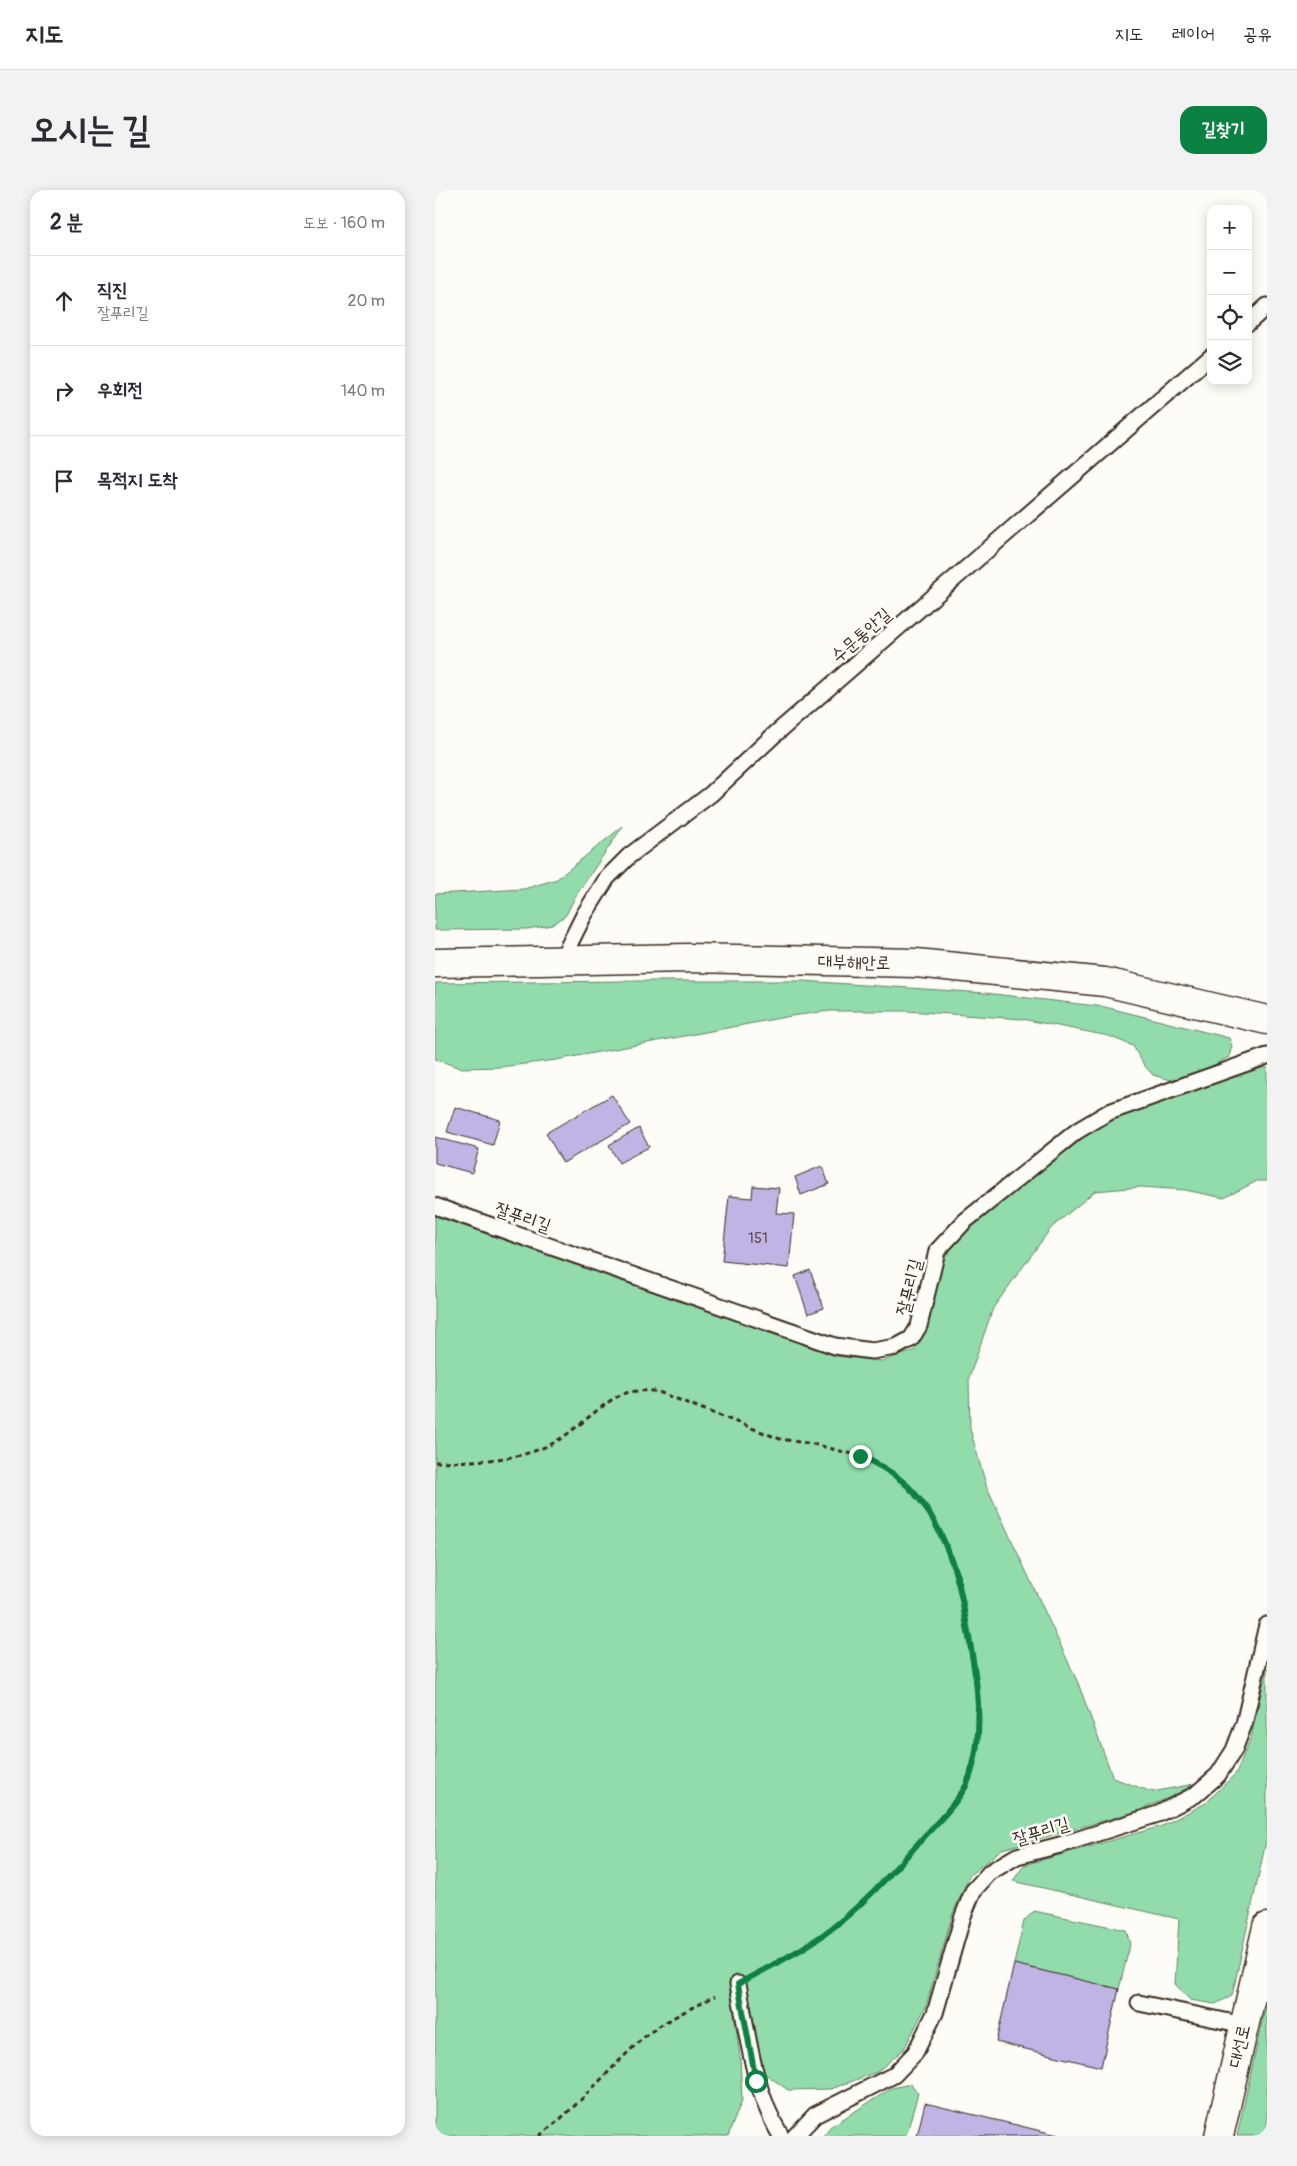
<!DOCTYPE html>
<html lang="ko">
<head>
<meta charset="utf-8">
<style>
  :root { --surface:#fff; --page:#f2f2f3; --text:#2b2b33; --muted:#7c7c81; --line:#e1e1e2; --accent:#0b8043 }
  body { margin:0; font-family:Pangolin,"Poor Story",sans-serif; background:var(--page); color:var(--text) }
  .controls { position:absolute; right:15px; top:15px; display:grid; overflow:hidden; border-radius:10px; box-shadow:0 2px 12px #0003 }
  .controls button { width:45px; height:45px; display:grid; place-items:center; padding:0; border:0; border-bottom:1px solid var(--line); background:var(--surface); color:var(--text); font:25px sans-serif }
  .stop { position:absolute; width:15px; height:15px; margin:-11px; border:4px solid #0b8043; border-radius:50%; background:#fff }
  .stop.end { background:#0b8043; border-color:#fff; box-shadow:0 1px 5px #0008 }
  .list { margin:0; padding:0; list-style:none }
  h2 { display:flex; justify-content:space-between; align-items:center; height:65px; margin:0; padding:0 20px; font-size:21px }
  h2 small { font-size:16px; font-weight:400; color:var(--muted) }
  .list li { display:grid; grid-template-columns:32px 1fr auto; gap:15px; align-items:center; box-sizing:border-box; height:90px; padding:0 20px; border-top:1px solid var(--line) }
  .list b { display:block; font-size:19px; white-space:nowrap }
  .list p { margin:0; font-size:16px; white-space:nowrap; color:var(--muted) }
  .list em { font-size:16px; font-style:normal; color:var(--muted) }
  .icon { flex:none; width:28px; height:28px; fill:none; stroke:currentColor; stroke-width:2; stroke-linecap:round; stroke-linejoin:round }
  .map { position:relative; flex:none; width:832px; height:1946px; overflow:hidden; border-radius:15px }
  header { display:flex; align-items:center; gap:30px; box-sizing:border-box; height:70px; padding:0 25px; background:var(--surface); border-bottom:1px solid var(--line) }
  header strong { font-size:24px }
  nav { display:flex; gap:28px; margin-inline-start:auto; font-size:18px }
  .intro { display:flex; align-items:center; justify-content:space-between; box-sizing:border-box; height:120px; padding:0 30px }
  h1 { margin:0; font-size:35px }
  .button { padding:12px 22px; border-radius:15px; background:var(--accent); color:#fff; font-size:18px; font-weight:700 }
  main { display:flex; gap:30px; padding:0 30px }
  aside { flex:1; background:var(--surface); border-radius:15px; box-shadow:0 2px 12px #0003 }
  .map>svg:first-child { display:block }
  .green { fill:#92dcab; stroke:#668364 }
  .building { fill:#c0b4e5; stroke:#3b2a1e }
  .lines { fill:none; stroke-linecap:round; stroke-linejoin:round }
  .service-casing { stroke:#3b2a1e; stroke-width:19 }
  .tertiary-casing { stroke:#3b2a1e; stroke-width:31 }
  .path { stroke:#3b2a1e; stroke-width:3; stroke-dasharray:5 4; stroke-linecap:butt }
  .service { stroke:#fdfcf7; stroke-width:15 }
  .tertiary { stroke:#fdfcf7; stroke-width:28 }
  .route { stroke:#0b8043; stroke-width:6 }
  .labels { text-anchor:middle; stroke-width:5; stroke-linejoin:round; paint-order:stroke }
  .number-label { font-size:15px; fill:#5c4c50 }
  .street-label { font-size:18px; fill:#3b2a1e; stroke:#fdfcf7 }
</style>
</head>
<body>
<header>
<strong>지도</strong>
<nav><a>지도</a><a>레이어</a><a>공유</a></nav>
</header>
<div class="intro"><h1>오시는 길</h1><a class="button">길찾기</a></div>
<main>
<aside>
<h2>2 분<small>도보 · 160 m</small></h2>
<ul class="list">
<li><svg class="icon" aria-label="ahead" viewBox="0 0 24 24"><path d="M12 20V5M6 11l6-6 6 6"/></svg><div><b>직진</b><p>잘푸리길</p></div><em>20 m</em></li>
<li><svg class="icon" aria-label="right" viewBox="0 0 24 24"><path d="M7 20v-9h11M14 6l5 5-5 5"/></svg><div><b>우회전</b></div><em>140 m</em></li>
<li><svg class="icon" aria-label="arrive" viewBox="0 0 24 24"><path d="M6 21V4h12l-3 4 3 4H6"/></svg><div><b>목적지 도착</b></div></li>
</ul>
</aside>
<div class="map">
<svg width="832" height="1946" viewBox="0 0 832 1946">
  <rect width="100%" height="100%" fill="#fdfcf7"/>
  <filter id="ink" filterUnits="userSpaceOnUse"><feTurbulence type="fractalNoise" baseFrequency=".02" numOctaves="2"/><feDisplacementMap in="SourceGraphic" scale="10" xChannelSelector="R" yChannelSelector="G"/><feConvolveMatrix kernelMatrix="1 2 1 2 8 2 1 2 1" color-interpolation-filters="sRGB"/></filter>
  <g filter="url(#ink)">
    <path class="green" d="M188 636 140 707 131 725 117 735 92 739 0 740V704L89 699 122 689Z
      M194 791H368L550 803 670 817 794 848 797 856 794 867 767 881 736 890 718 885 709 875 698 856 674 846 587 829 472 821H395L356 826 121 870 66 877 25 878 0 869V793Z
      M832 877V991H822L789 1008 750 1000 706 997 660 1001 616 1038 558 1118 534 1188 535 1239 551 1295 643 1493 678 1588 717 1602 759 1594 738 1606 700 1622 567 1659 535 1685 518 1723 491 1816 469 1859 442 1882 396 1899 353 1900 329 1883 310 1800 297 1807 305 1867 307 1910 293 1946H0V1026L401 1166 447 1171 479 1161 491 1141 498 1104 511 1062 541 1030 658 938 698 921 801 885Z
      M832 1478V1647L797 1806 780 1814 755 1810 740 1794 744 1729 578 1691 589 1675 727 1636 771 1613 801 1583 816 1547Z
      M599 1721 691 1740 695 1754 684 1799 579 1774 589 1731Z
      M832 1809V1946H802Z
      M476 1894 483 1903 471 1946H389L395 1937 457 1898Z"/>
    <path class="building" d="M177 905 195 934 128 973 111 943Z
      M20 917 65 930 58 955 12 942Z
      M204 938 214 957 184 973 174 955Z
      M0 947 44 959 37 983 0 973Z
      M387 976 394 994 366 1005 360 987Z
      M318 996 344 998 341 1023 359 1024 354 1078 287 1071 294 1006 317 1008Z
      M375 1080 389 1118 373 1124 360 1086Z
      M579 1774 684 1799 666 1877 561 1852Z
      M490 1913 627 1946H482Z"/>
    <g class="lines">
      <defs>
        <path id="service" d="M813 133 832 116
          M126 771 149 725 172 688 194 666 276 604 338 546 776 166
          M0 1016 400 1156 437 1161 461 1157 476 1149 484 1136 502 1061 530 1031 642 941 674 922 832 866
          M303 1794C313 1846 318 1900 346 1946
          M704 1813 809 1835
          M360 1946 380 1925 459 1885 480 1863 500 1823 528 1726 538 1701 555 1682 582 1666 625 1655 723 1624 760 1605 783 1585 799 1560 809 1534 832 1435"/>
        <path id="tertiary" d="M0 773 253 768 481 773 670 792 832 830
          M784 1946 832 1737"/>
      </defs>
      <use href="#service" class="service-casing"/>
      <use href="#tertiary" class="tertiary-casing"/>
      <path class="path" d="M0 1272C38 1271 77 1272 112 1256 140 1244 166 1211 191 1203 201 1200 211 1201 221 1201L345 1249 378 1254 425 1266 447 1276 469 1292 486 1312 504 1340 523 1386 534 1449 541 1491 543 1537 540 1567 531 1595 512 1621 453 1687 414 1725 386 1747 325 1782
        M104 1946C142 1918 172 1881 207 1849 226 1832 257 1818 280 1806"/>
      <use href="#service" class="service"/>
      <use href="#tertiary" class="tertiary"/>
    </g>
  </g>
  <g class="lines" filter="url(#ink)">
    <path class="route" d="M321 1891 303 1794C331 1778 362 1764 388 1745 426 1718 456 1683 488 1648 503 1632 520 1615 531 1596 535 1588 538 1576 540 1567 550 1516 536 1460 527 1410 520 1371 499 1317 467 1291 454 1280 441 1273 425 1266"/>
  </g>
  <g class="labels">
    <g class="number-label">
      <text x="323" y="1053">151</text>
    </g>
    <g class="street-label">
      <text transform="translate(426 445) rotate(-41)" y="6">수문통안길</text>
      <text transform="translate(419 772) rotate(1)" y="6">대부해안로</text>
      <text transform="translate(88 1027) rotate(19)" y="6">잘푸리길</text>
      <text transform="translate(474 1097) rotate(-76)" y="6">잘푸리길</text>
      <text transform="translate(606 1641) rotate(-17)" y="6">잘푸리길</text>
      <text transform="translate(804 1856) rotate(-77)" y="6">대선로</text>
    </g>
  </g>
</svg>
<div class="controls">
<button>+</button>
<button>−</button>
<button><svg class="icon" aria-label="locate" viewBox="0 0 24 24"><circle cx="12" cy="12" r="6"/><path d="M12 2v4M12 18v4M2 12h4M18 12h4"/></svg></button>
<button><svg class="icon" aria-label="layers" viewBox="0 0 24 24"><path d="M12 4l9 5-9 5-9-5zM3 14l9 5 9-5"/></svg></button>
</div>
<div class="stop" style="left:321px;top:1891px"></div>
<div class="stop end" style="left:425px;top:1266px"></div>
</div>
</main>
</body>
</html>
